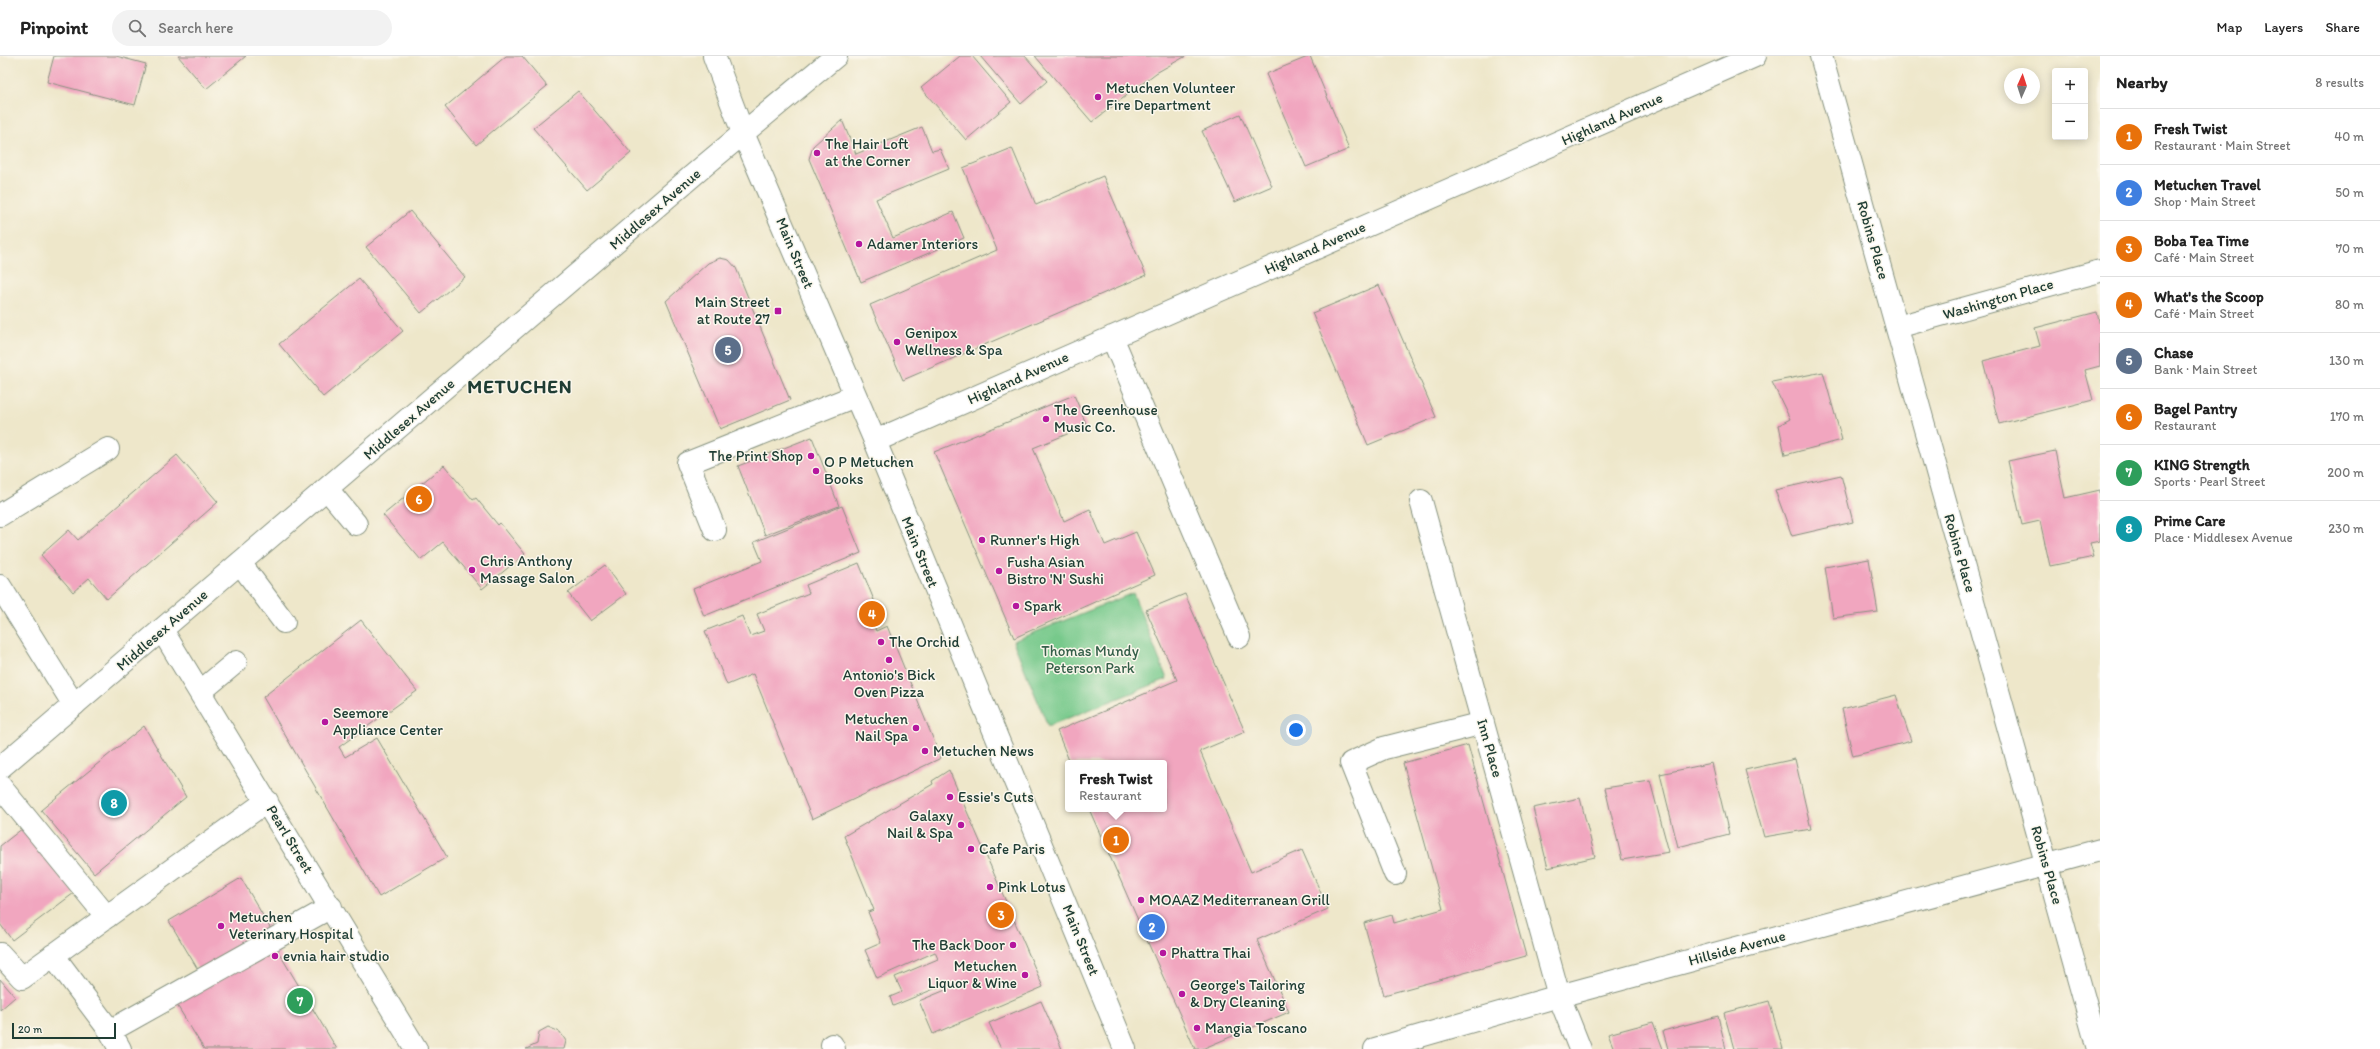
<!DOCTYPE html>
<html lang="en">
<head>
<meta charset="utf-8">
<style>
  :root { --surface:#fff; --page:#f2f2f2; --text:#222; --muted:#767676; --line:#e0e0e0; --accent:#db2777 }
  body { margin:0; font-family:Itim,sans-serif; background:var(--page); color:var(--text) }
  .controls { position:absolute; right:12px; top:12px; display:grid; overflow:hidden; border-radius:4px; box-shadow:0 2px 10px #0003 }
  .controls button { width:36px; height:36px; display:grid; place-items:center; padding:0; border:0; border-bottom:1px solid var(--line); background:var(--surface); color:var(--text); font:20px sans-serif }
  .compass { position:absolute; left:2004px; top:12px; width:36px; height:36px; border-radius:50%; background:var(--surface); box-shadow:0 2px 10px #0003; rotate:3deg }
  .scale { position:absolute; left:12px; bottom:10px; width:104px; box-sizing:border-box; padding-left:4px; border:2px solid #1f3d34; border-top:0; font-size:11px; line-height:14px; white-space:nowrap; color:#1f3d34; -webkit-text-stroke:3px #fbf7ec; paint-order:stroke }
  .you { position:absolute; left:1296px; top:674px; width:14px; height:14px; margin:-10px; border:3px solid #fff; border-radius:50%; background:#1a73e8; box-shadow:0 0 0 6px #1a73e833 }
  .badge { display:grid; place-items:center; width:26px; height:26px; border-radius:50%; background:var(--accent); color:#fff; font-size:13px; font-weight:700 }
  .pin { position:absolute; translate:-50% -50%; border:2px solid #fff; box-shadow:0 1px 4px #0006 }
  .popup { position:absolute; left:1065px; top:704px; width:102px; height:52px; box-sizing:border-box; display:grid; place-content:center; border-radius:4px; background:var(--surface); filter:drop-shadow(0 1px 3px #0005); font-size:13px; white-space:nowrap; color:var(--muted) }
  .popup b { font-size:15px; color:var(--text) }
  .popup::after { content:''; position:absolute; left:50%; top:100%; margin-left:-8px; border:8px solid transparent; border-top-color:var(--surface) }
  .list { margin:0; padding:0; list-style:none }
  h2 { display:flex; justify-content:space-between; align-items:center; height:52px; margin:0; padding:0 16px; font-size:17px }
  h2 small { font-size:13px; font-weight:400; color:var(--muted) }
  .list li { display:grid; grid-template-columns:26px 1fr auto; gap:12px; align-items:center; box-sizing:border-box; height:56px; padding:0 16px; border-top:1px solid var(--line) }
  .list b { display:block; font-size:15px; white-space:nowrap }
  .list p { margin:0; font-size:13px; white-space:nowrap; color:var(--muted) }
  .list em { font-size:13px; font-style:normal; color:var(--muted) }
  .icon { flex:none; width:22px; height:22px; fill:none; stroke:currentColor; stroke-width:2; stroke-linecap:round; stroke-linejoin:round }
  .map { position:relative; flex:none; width:2100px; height:993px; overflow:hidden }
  header { display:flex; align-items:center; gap:24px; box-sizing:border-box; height:56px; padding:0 20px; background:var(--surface); border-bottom:1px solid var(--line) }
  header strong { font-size:19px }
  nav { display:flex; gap:22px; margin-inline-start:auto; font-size:14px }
  .search { width:280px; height:36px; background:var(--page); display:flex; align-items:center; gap:10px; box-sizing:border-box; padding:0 14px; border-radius:22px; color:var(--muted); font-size:15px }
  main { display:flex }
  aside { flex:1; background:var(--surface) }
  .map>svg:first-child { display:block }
  .green { fill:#77c98b; stroke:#4b8360 }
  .building { fill:#f1a6bf }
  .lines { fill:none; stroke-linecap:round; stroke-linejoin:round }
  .minor-casing { stroke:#86927f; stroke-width:24 }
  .major-casing { stroke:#86927f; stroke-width:24 }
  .minor { stroke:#fff; stroke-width:22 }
  .major { stroke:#fff; stroke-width:22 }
  .poi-dot { fill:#b5179e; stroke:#fbf7ec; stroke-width:1.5 }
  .labels { text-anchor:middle; stroke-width:3; stroke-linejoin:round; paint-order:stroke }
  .poi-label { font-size:15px; fill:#1f3d34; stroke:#fbf7ec; text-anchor:start }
  .street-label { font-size:15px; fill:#1f3d34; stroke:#fbf7ec }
  .park-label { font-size:15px; fill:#35604a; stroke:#fbf7ec }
  .district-label { font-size:19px; font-weight:bold; letter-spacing:1px; fill:#1f3d34; stroke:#fbf7ec }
</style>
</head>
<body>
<header>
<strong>Pinpoint</strong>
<div class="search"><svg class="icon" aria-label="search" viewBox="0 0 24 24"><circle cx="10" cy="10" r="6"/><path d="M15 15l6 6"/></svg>Search here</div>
<nav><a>Map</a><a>Layers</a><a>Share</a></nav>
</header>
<main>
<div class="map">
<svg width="2100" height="993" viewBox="0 0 2100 993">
  <rect width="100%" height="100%" fill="#fbf7ec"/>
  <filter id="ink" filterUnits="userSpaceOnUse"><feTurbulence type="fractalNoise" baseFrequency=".025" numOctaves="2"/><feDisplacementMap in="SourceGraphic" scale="8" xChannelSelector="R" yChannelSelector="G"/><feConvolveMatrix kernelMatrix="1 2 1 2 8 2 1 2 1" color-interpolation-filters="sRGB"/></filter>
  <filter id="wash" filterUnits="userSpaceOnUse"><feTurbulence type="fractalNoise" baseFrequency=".012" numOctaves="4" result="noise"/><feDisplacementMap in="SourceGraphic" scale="16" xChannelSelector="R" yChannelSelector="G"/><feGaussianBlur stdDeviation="0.9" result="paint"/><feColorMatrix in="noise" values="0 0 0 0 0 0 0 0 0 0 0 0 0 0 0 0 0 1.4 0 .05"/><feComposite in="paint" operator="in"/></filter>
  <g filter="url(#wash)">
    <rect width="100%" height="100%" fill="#eee7ca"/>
    <path class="green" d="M1133 537 1167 623 1048 670 1013 585Z"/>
    <g id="blocks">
      <path class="building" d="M54 0H116L146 8 135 49 47 26Z
        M178 0H246L206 33Z
        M506 0H522L547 30 476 89 445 51Z
        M960 0H972L1011 46 966 84 921 32Z
        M980 0H1025L1047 25 1021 48Z
        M1035 0H1186L1156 17 1092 66Z
        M1310 0 1349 93 1306 111 1266 18Z
        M578 35 631 97 587 134 533 72Z
        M1240 58 1272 130 1235 146 1202 75Z
        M842 64 856 98 922 71 932 95 940 93 949 113 876 143 893 182 953 156 964 182 861 226 809 103 813 90Z
        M1012 92 1036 149 1103 120 1146 219 903 324 870 249 997 194 963 112Z
        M410 155 465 221 421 257 366 191Z
        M720 202 729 204 736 212 790 344 720 373 666 245 708 207Z
        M359 223 403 275 323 341 279 288Z
        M1379 229 1436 361 1368 389 1312 257Z
        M2097 256 2100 270V310L2085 314 2093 344 1999 368 1983 305 2040 290 2035 272Z
        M1823 316 1842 384 1785 399 1779 369 1790 363 1772 326Z
        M1074 339 1087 370 1033 392 1064 465 1090 453 1105 489 1136 476 1155 519 1014 582 934 396Z
        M812 381 839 450 765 479 738 410Z
        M2055 395 2065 442 2100 434V485L2090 487 2094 501 2050 510 2040 465 2022 469 2008 405Z
        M177 399 218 446 107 543 89 522 73 536 41 499 69 474 78 484Z
        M444 409 473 444 476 442 498 469 500 467 525 498 482 533 443 486 421 504 383 459Z
        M1841 419 1853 466 1792 480 1775 434Z
        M842 450 861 497 704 560 693 533 762 505 754 486Z
        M1869 503 1878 556 1833 562 1825 511Z
        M859 507 882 564 873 568 876 575 887 570 941 702 812 763 753 618 727 629 705 575 742 560 750 580 764 575 757 558 809 537 806 529Z
        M605 509 626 538 590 565 568 537Z
        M1185 538 1245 676 1200 695 1251 816 1302 794 1328 853 1257 884 1289 956 1202 993H1195L1089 753H1164V707H1070L1057 675 1177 624 1146 554Z
        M361 564 417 635 339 691 345 701 377 682 447 801 379 841 263 641Z
        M1896 639 1911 685 1853 700 1842 653Z
        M144 670 186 741 94 817 41 754Z
        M1468 689 1526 900 1384 939 1364 867 1392 859 1394 867 1443 853 1403 707Z
        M1795 703 1811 773 1764 781 1745 714Z
        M1712 707 1729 778 1678 791 1660 718Z
        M949 714 1043 931 933 978 919 945 948 933 946 928 893 950 890 941 902 936 895 921 938 903 935 896 877 922 865 894 881 887 868 856 874 854 844 780 933 728 932 725Z
        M1650 725 1669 796 1622 804 1605 732Z
        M1580 742 1595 801 1548 812 1533 752Z
        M23 772 74 837 12 884 0 868V790Z
        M241 822 272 875 200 917 169 865Z
        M273 887 337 993H204L175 946Z
        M0 923 15 941 0 954Z
        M1041 945 1062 993H1001L989 967Z
        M1769 945 1783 993H1734L1724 957Z
        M1718 960 1726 993H1668L1663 975Z
        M1653 966 1663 993H1614L1608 978Z
        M548 971 560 976 566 985 564 993H526L537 988 539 976Z"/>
    </g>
  </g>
  <g filter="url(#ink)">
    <use href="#blocks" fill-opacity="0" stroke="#86927f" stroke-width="1"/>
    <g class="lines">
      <defs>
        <path id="minor" d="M714 0 743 77
          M1821 0 2098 993
          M1897 271 2100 215
          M1112 281 1239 581
          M875 385 1755 0
          M327 433 356 468
          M1421 445 1559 940 1580 993
          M0 459 108 393
          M715 474 688 407 855 340
          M240 507 284 566
          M0 530 74 649
          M162 574 416 993
          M200 636 236 606
          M0 730 107 861
          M1395 818 1351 707 1384 692 1483 667
          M0 898 22 922 267 745
          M53 899 110 975 120 993
          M110 975 331 851
          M832 989 834 993
          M1375 993 1559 940 2100 794"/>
        <path id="major" d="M743 77 875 385 1125 993
          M0 712 705 109 836 0"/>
      </defs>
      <use href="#minor" class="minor-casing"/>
      <use href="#major" class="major-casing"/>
      <use href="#minor" class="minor"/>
      <use href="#major" class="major"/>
    </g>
  </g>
  <g class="poi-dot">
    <circle cx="1098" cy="41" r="4"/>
    <circle cx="817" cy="97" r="4"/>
    <circle cx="859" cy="188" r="4"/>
    <rect x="774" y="251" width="8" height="8" rx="2"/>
    <circle cx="897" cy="286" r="4"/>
    <circle cx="1046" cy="363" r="4"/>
    <circle cx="811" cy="400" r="4"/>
    <circle cx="816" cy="415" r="4"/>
    <circle cx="982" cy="484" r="4"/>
    <circle cx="472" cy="514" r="4"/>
    <circle cx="999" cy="515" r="4"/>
    <circle cx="1016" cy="550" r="4"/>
    <circle cx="881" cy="586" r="4"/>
    <circle cx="889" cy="604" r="4"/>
    <circle cx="325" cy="666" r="4"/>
    <circle cx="916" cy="672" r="4"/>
    <circle cx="925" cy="695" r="4"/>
    <circle cx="950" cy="741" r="4"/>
    <circle cx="961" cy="769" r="4"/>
    <circle cx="971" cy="793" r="4"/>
    <circle cx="990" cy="831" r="4"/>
    <circle cx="1141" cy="844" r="4"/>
    <circle cx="221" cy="870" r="4"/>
    <circle cx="1013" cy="889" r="4"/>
    <circle cx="1163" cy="897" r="4"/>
    <circle cx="275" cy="900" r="4"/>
    <circle cx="1025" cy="919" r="4"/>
    <circle cx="1182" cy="938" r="4"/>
    <circle cx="1197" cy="972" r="4"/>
  </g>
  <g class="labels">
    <g class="poi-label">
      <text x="1106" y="37">Metuchen Volunteer<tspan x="1106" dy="17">Fire Department</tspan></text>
      <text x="825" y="93">The Hair Loft<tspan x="825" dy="17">at the Corner</tspan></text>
      <text x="867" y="193">Adamer Interiors</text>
      <text x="770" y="251" text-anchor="end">Main Street<tspan x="770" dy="17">at Route 27</tspan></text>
      <text x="905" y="282">Genipox<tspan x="905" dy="17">Wellness &amp; Spa</tspan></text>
      <text x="1054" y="359">The Greenhouse<tspan x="1054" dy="17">Music Co.</tspan></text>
      <text x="803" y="405" text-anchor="end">The Print Shop</text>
      <text x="824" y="411">O P Metuchen<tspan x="824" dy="17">Books</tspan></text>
      <text x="990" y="489">Runner's High</text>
      <text x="480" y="510">Chris Anthony<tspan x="480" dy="17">Massage Salon</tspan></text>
      <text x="1007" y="511">Fusha Asian<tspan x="1007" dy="17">Bistro 'N' Sushi</tspan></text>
      <text x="1024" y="555">Spark</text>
      <text x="889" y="591">The Orchid</text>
      <text x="889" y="624" text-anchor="middle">Antonio's Bick<tspan x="889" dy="17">Oven Pizza</tspan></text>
      <text x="333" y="662">Seemore<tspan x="333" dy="17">Appliance Center</tspan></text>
      <text x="908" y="668" text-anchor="end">Metuchen<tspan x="908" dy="17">Nail Spa</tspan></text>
      <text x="933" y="700">Metuchen News</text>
      <text x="958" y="746">Essie's Cuts</text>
      <text x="953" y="765" text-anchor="end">Galaxy<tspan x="953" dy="17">Nail &amp; Spa</tspan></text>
      <text x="979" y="798">Cafe Paris</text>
      <text x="998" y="836">Pink Lotus</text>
      <text x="1149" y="849">MOAAZ Mediterranean Grill</text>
      <text x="229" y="866">Metuchen<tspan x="229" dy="17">Veterinary Hospital</tspan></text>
      <text x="1005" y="894" text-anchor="end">The Back Door</text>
      <text x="1171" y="902">Phattra Thai</text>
      <text x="283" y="905">evnia hair studio</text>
      <text x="1017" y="915" text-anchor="end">Metuchen<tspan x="1017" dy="17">Liquor &amp; Wine</tspan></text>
      <text x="1190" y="934">George's Tailoring<tspan x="1190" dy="17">&amp; Dry Cleaning</tspan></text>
      <text x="1205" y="977">Mangia Toscano</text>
    </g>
    <g class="street-label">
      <text transform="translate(1612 63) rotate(-24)" y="5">Highland Avenue</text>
      <text transform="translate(655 153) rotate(-41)" y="5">Middlesex Avenue</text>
      <text transform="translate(1873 184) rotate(74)" y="5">Robins Place</text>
      <text transform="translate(1315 192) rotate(-24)" y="5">Highland Avenue</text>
      <text transform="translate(795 197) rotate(67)" y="5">Main Street</text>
      <text transform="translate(1998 243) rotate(-16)" y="5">Washington Place</text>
      <text transform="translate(1018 322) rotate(-24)" y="5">Highland Avenue</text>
      <text transform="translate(409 363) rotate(-41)" y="5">Middlesex Avenue</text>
      <text transform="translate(920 496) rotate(68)" y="5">Main Street</text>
      <text transform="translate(1960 497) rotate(74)" y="5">Robins Place</text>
      <text transform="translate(162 574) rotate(-41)" y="5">Middlesex Avenue</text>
      <text transform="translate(1490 692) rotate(74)" y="5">Inn Place</text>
      <text transform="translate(290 783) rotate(59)" y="5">Pearl Street</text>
      <text transform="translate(2047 809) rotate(74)" y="5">Robins Place</text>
      <text transform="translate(1081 884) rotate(68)" y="5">Main Street</text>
      <text transform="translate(1737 892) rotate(-15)" y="5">Hillside Avenue</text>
    </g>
    <g class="park-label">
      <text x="1090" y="600">Thomas Mundy<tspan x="1090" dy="17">Peterson Park</tspan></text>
    </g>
    <g class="district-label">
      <text x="520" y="337">METUCHEN</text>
    </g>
  </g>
</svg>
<div class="controls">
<button>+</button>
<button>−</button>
</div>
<svg class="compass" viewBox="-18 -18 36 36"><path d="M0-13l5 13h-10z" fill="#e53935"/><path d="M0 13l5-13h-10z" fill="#767676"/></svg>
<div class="scale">20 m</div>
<div class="you"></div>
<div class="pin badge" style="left:1116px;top:784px;background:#e8710a">1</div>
<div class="popup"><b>Fresh Twist</b>Restaurant</div>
<div class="pin badge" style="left:1152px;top:871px;background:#3f7fe0">2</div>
<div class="pin badge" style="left:1001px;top:859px;background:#e8710a">3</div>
<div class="pin badge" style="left:872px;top:558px;background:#e8710a">4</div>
<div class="pin badge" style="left:728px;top:294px;background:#5c6f8a">5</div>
<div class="pin badge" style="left:419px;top:443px;background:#e8710a">6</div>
<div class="pin badge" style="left:300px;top:945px;background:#2e9e5b">7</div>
<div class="pin badge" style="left:114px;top:747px;background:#0f9aa8">8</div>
</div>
<aside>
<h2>Nearby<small>8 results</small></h2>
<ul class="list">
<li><span class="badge" style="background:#e8710a">1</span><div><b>Fresh Twist</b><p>Restaurant · Main Street</p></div><em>40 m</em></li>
<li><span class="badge" style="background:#3f7fe0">2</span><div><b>Metuchen Travel</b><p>Shop · Main Street</p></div><em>50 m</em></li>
<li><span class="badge" style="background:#e8710a">3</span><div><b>Boba Tea Time</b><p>Café · Main Street</p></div><em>70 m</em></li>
<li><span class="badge" style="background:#e8710a">4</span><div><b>What's the Scoop</b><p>Café · Main Street</p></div><em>80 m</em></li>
<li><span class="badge" style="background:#5c6f8a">5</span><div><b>Chase</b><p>Bank · Main Street</p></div><em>130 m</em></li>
<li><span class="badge" style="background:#e8710a">6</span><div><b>Bagel Pantry</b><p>Restaurant</p></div><em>170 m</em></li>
<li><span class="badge" style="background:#2e9e5b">7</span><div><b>KING Strength</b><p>Sports · Pearl Street</p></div><em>200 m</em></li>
<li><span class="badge" style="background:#0f9aa8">8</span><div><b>Prime Care</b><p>Place · Middlesex Avenue</p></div><em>230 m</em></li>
</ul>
</aside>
</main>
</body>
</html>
